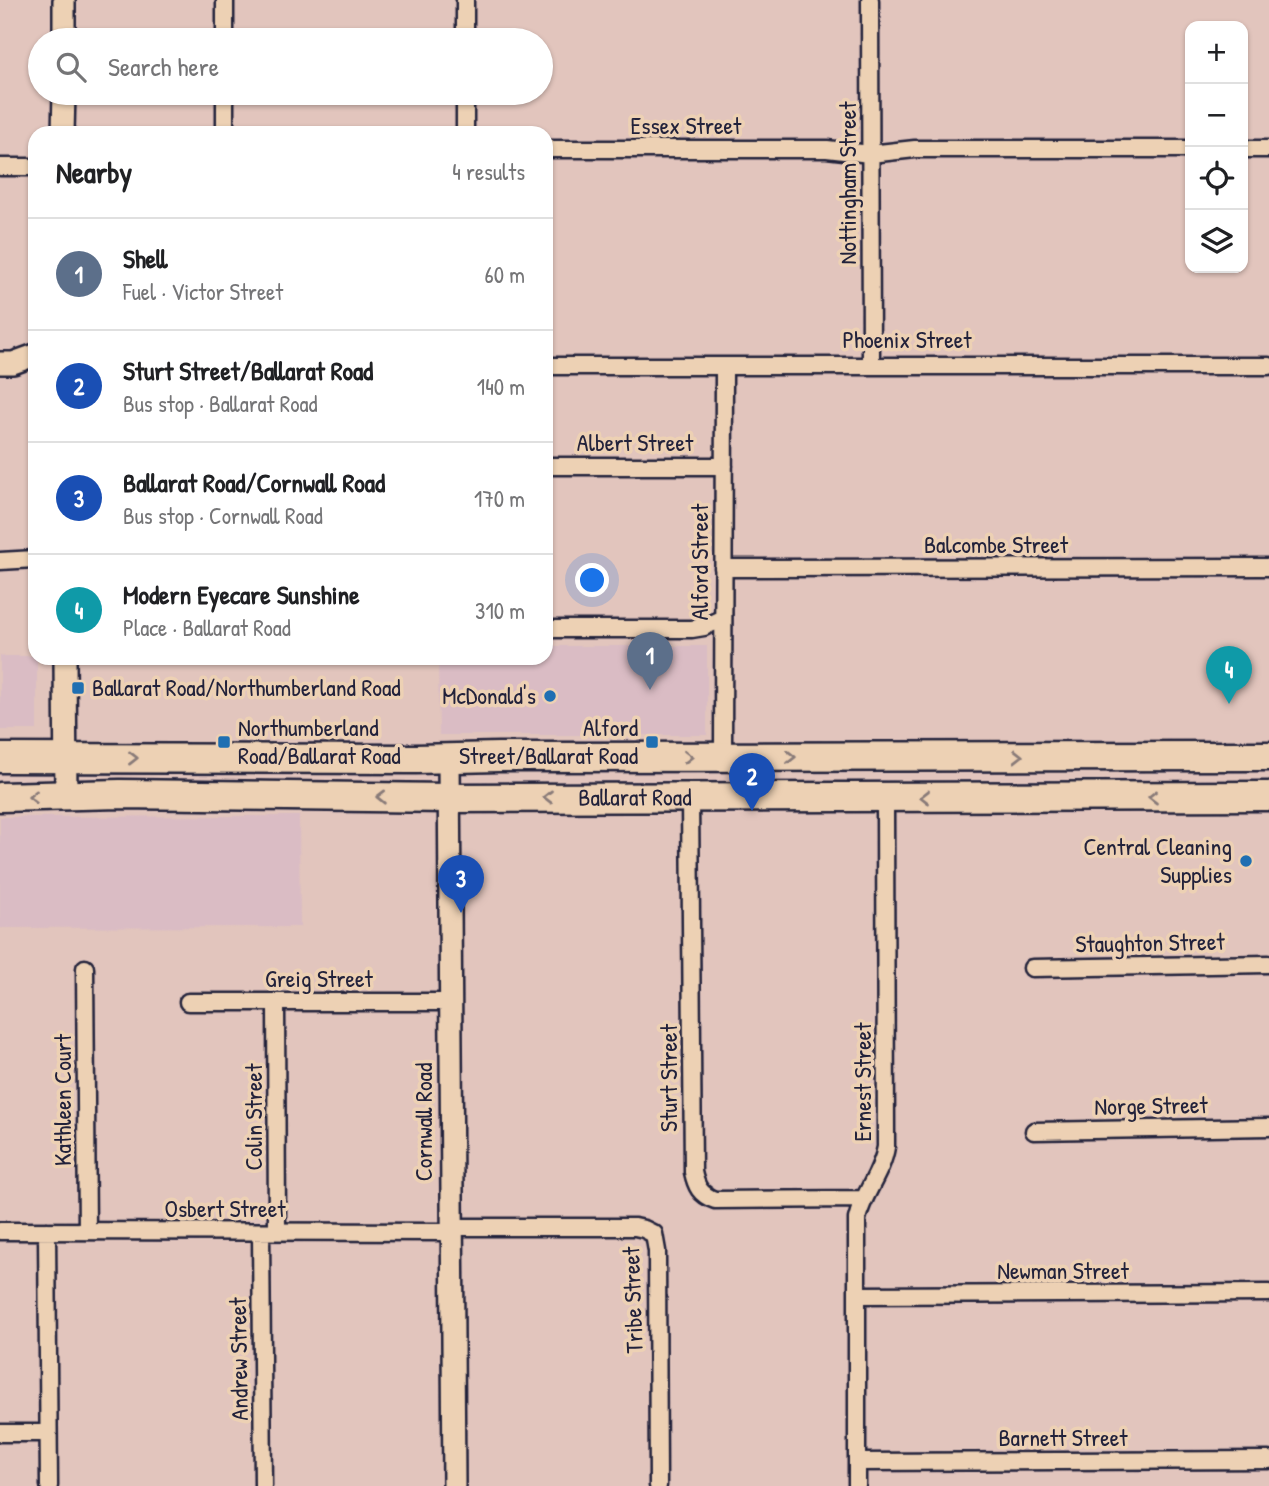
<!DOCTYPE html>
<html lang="en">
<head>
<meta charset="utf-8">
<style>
  :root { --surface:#fff; --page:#f6f6f6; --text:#202124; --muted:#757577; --line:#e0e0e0; --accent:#0f766e }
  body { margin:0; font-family:"Patrick Hand",sans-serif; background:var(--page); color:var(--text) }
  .controls { position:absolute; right:21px; top:21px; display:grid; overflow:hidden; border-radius:14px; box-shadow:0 2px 5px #0004 }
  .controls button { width:63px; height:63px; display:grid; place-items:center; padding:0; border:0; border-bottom:2px solid var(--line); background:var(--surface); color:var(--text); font:35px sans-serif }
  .you { position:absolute; left:593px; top:581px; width:24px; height:24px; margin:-18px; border:5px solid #fff; border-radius:50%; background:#1a73e8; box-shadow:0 0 0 10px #1a73e833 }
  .badge { display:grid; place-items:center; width:46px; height:46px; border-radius:50%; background:var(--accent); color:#fff; font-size:23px; font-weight:700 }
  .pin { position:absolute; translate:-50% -58px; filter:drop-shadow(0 2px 4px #0008) }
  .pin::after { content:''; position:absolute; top:37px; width:24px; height:21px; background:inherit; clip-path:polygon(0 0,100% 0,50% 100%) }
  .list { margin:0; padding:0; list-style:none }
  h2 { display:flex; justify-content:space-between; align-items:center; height:91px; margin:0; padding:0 28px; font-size:30px }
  h2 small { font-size:23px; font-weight:400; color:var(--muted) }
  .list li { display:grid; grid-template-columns:46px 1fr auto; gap:21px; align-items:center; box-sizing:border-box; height:112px; padding:0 28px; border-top:2px solid var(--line) }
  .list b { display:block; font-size:26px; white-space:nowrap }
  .list p { margin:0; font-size:23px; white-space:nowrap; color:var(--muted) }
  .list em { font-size:23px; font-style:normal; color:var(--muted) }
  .icon { flex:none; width:38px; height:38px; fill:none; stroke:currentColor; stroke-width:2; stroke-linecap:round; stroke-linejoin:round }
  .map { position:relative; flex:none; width:1269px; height:1486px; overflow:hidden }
  .search { position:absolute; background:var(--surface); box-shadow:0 2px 5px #0004; left:28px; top:28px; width:525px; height:77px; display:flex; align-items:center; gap:18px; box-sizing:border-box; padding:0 24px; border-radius:38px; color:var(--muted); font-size:26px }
  .panel { position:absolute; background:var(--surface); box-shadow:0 2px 5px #0004; left:28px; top:126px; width:525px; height:539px; border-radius:21px }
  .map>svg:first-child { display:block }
  .built { fill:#dabcc4 }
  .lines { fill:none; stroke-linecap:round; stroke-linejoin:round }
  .street-casing { stroke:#22223b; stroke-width:21 }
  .secondary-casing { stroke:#22223b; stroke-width:26 }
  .highway-casing { stroke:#22223b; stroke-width:33 }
  .street { stroke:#edd1b4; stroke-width:16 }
  .secondary { stroke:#edd1b4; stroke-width:21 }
  .highway { stroke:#edd1b4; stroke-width:28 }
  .oneway { stroke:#887a78 }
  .poi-dot { fill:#1f6fb2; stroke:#edd1b4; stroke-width:2.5 }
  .labels { text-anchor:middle; stroke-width:7; stroke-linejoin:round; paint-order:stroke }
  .street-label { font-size:24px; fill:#22223b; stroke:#edd1b4 }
  .poi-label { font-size:24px; fill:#22223b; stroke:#edd1b4; text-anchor:end }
</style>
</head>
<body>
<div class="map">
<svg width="1269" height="1486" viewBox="0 0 1269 1486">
  <rect width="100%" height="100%" fill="#e2c5bd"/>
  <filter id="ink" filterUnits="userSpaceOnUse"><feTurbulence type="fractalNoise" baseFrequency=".0143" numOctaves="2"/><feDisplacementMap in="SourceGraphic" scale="14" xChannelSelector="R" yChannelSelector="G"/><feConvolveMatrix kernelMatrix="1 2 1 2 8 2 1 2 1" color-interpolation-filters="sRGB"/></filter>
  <g filter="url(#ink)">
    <path class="built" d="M546 646H707V735H439L438 658H546Z
      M0 656H35L37 658V730H0Z
      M299 816 300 927 0 928V817Z"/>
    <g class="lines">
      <defs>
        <path id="street" d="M465 0V40
          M870 0 871 366
          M225 40V0
          M465 93V133
          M225 133V93
          M546 149H827L870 154 915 149H1190
          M1243 149H1269
          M0 167H35
          M546 366H1269
          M546 466H724
          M0 561 35 559
          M723 568 1269 567
          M546 629H692L704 627 723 618
          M723 757 724 367
          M690 797 693 1172C696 1186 700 1195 715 1200L864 1199
          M85 968 87 1231
          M1032 968 1269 964
          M188 1002H450
          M276 1002 277 1231
          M1034 1131 1269 1127
          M451 1227H635L644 1229 654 1234 657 1251 658 1486
          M0 1231 451 1232
          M47 1231 49 1486
          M261 1232 263 1486
          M857 1295 1269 1293
          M0 1433H48
          M857 1462 1269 1460
          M857 1486V1219C863 1193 882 1173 886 1147L885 798"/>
        <path id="secondary" d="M64 40V0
          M63 133 64 93
          M0 363H13L35 355
          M65 658 66 797
          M449 758 454 1486"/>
        <g id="highway">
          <path d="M0 758 416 759 498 757 1269 756"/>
          <path id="s1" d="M0 797 120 794 449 798 1269 796"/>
        </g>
      </defs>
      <use href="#street" class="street-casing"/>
      <use href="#secondary" class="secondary-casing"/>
      <use href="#highway" class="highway-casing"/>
      <use href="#street" class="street"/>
      <use href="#secondary" class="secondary"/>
      <use href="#highway" class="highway"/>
    </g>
    <defs><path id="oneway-chevron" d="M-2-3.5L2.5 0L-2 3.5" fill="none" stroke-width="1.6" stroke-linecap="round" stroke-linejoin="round" transform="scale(1.75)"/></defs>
    <g class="oneway">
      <use href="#oneway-chevron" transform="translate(1018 756)"/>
      <use href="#oneway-chevron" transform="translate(688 757)"/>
      <use href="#oneway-chevron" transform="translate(791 757)"/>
      <use href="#oneway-chevron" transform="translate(133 758)"/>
      <use href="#oneway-chevron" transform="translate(33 797) rotate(180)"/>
      <use href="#oneway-chevron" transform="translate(381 797) rotate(-179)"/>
      <use href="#oneway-chevron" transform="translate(548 797) rotate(180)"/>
      <use href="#oneway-chevron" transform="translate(925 797) rotate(180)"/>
      <use href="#oneway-chevron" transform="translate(1153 797) rotate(180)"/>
    </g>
  </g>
  <g class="poi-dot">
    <rect x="71" y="681" width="14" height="14" rx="3.5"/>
    <circle cx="550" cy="696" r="7"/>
    <rect x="217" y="735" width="14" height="14" rx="3.5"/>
    <rect x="645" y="735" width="14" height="14" rx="3.5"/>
    <circle cx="1246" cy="861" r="7"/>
  </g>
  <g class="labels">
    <g class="street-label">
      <text x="686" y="134">Essex Street</text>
      <text transform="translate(848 183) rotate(-90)" y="8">Nottingham Street</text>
      <text x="907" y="348">Phoenix Street</text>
      <text x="635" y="451">Albert Street</text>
      <text x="996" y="553">Balcombe Street</text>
      <text transform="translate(700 562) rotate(-90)" y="8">Alford Street</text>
      <text dy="8" stroke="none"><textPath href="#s1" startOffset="635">Ballarat Road</textPath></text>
      <text transform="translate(1150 943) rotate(-1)" y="8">Staughton Street</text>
      <text x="319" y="987">Greig Street</text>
      <text transform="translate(669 1078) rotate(-90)" y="8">Sturt Street</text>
      <text transform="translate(863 1082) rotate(-90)" y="8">Ernest Street</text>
      <text transform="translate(63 1100) rotate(-90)" y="8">Kathleen Court</text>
      <text transform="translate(1151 1106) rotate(-1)" y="8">Norge Street</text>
      <text transform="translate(254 1117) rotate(-90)" y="8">Colin Street</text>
      <text transform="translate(424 1122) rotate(-90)" y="8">Cornwall Road</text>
      <text x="225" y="1217">Osbert Street</text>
      <text x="1063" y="1279">Newman Street</text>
      <text transform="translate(633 1300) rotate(-92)" y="8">Tribe Street</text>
      <text transform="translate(239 1359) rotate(-91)" y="8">Andrew Street</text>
      <text x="1063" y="1446">Barnett Street</text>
    </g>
    <g class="poi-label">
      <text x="92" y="696" text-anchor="start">Ballarat Road/Northumberland Road</text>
      <text x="536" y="704">McDonald's</text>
      <text x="238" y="736" text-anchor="start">Northumberland<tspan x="238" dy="28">Road/Ballarat Road</tspan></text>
      <text x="638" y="736">Alford<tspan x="638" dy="28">Street/Ballarat Road</tspan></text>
      <text x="1232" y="855">Central Cleaning<tspan x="1232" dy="28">Supplies</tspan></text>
    </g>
  </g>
</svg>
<div class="controls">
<button>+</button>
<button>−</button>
<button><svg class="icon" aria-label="locate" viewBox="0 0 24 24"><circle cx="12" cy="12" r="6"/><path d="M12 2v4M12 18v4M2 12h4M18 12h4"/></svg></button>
<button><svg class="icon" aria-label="layers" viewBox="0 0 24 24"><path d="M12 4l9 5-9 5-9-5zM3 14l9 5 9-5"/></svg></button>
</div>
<div class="you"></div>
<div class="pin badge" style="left:650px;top:690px;background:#5c6f8a">1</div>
<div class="pin badge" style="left:752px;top:811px;background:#1a4fb4">2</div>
<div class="pin badge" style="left:461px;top:913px;background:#1a4fb4">3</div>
<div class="pin badge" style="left:1229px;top:704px;background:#0f9aa8">4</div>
<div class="search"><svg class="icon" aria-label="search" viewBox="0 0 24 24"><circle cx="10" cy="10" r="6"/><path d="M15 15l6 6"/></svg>Search here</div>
<section class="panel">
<h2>Nearby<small>4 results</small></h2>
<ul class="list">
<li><span class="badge" style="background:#5c6f8a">1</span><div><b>Shell</b><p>Fuel · Victor Street</p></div><em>60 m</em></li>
<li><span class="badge" style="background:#1a4fb4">2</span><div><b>Sturt Street/Ballarat Road</b><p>Bus stop · Ballarat Road</p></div><em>140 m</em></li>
<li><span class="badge" style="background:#1a4fb4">3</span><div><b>Ballarat Road/Cornwall Road</b><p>Bus stop · Cornwall Road</p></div><em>170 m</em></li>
<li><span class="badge" style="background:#0f9aa8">4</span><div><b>Modern Eyecare Sunshine</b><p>Place · Ballarat Road</p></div><em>310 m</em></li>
</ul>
</section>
</div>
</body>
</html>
